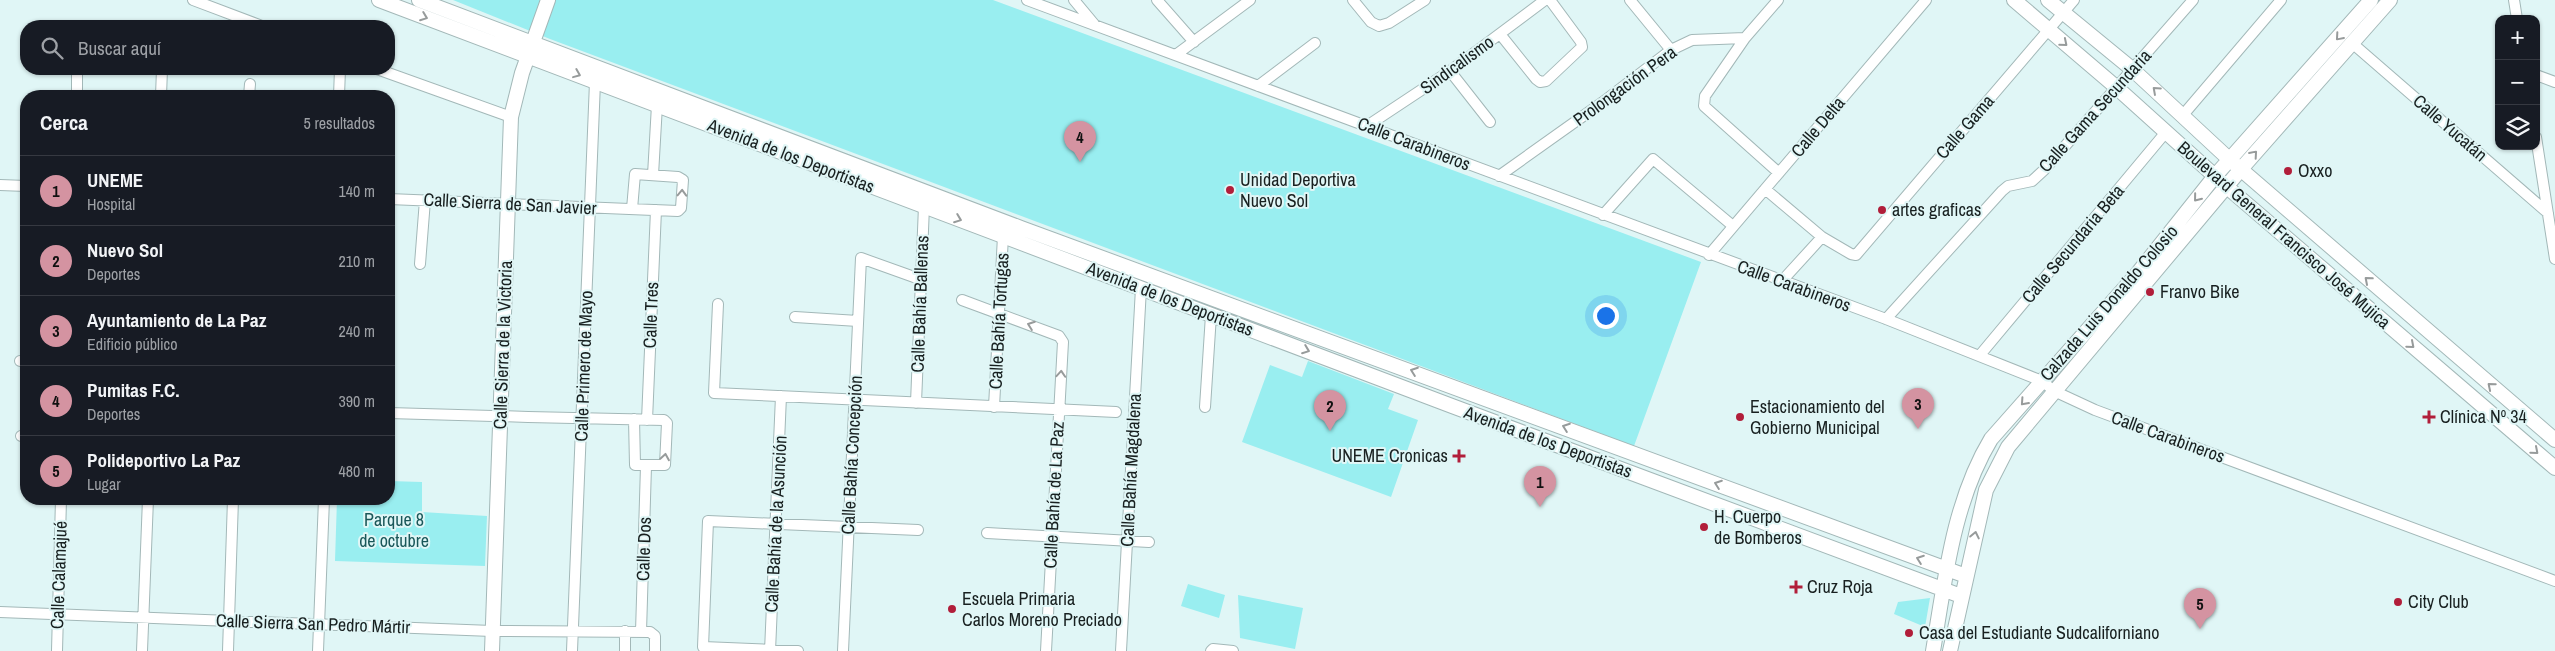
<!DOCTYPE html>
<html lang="es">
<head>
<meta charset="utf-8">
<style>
  :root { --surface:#171b24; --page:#242831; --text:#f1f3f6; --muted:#9ea1a6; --line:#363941; --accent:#d493a1 }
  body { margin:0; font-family:"Archivo Narrow",sans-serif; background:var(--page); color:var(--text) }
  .controls { position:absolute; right:15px; top:15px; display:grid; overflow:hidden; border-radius:10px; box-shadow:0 1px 4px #0004 }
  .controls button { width:45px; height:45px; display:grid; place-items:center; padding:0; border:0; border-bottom:1px solid var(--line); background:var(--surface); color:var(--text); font:25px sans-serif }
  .you { position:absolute; left:1605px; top:315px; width:18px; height:18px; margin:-12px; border:4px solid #fff; border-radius:50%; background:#1a73e8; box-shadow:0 0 0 8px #1a73e833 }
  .badge { display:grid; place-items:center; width:32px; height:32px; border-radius:50%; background:var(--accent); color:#111; font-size:16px; font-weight:700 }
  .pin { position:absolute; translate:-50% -41px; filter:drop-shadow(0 1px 2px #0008) }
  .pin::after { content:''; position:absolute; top:26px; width:18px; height:15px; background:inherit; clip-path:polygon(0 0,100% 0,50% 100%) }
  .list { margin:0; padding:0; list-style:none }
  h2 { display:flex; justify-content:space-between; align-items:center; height:65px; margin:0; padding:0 20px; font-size:21px }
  h2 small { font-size:16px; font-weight:400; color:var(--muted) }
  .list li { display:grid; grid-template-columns:32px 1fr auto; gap:15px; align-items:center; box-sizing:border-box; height:70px; padding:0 20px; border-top:1px solid var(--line) }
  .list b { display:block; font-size:19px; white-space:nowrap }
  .list p { margin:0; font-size:16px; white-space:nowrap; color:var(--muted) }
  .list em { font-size:16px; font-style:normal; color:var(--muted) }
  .icon { flex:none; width:28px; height:28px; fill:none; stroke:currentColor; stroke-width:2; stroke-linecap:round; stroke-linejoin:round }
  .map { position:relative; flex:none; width:2555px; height:651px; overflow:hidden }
  .search { position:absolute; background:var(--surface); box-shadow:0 1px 4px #0004; left:20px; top:20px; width:375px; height:55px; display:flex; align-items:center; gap:12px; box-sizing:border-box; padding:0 18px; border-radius:20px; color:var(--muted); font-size:19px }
  .panel { position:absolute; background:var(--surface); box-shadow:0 1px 4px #0004; left:20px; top:90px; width:375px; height:415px; border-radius:20px }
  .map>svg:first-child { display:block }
  .green { fill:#99eef0 }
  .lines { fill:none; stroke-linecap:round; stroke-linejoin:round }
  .street-casing { stroke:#a3b8b8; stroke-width:12 }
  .secondary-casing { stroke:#a3b8b8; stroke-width:16 }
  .street { stroke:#fff; stroke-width:10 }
  .secondary { stroke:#fff; stroke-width:14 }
  .oneway { stroke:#979b9b }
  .poi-dot { fill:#b11e3a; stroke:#e0f6f6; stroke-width:2 }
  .labels { text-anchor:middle; stroke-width:4; stroke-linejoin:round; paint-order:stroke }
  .street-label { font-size:18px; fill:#182020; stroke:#e0f6f6 }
  .poi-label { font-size:18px; fill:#182020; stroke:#e0f6f6; text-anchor:start }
  .park-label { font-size:18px; fill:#195759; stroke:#e0f6f6 }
</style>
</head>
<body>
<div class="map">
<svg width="2555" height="651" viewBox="0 0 2555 651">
  <rect width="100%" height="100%" fill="#e0f6f6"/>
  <path class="green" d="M453 0H993L1701 262 1634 446 550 39Z
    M1308 361 1394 394 1388 409 1418 420 1391 497 1242 442 1270 365 1302 377Z
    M389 481 422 482V512L487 516 485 566 335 561 337 499H389Z
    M1188 584 1225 595 1219 618 1181 606Z
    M1238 595 1303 608 1295 649 1240 638Z
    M1930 598 1925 627 1894 614 1898 602Z"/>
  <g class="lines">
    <defs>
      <path id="street" d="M193 0 262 26
        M1027 0 1886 319 2042 381 2054 391 2095 410 2555 581
        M1074 0 1094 24
        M1157 0 1194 42
        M1353 0 1371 22 1379 26 1389 23 1425 0
        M1630 0 1671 50
        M2514 0 2517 19
        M1500 34 1536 79 1540 82 1546 81 1582 47 1581 42 1550 0
        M1745 38 1705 96 1704 106 1779 173
        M2352 43 2548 213
        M1177 54 1250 0
        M377 69 511 117
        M1450 71 1490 122
        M2536 75 2555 82
        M1258 86 1315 43
        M77 96V69
        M161 96 162 69
        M249 96 250 84
        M339 96 340 69
        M2183 115 2281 0
        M1367 126 1450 71 1545 0
        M2536 137 2555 259
        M653 175 657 105
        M1499 176 1603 102 1671 50 1692 40 1745 38 1778 0
        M0 185 26 186
        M1765 189 1822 237 1851 254 1856 255 2074 0
        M389 199 678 211 681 208 683 180 678 177 635 174 632 209
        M1603 215 1653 159 1733 226
        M1709 255 1926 0
        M420 264 425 200
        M1781 282 1822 237
        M962 300 1059 336 1063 342 1046 651
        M718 304 714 393 1116 412
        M795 317 858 321
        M1886 319 2002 191 2008 186 2032 181 2044 170 2193 0
        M1980 355 2166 132
        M20 361H26
        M916 403 924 206
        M994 407 1003 236
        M1205 407 1211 315
        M389 413C481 416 572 418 664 420L667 423 665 465H635L634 419
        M647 420 656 210
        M21 436H26
        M987 533 1149 542
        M0 612 492 631 650 632 655 636V651
        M641 632 646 466
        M57 651 61 499
        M142 651 148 499
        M228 651 233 499
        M318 651 324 499
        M572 651 595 82
        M625 651V631
        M770 651 781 396
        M798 651 703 647 708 521 918 530
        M843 651 861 258 914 277 918 279 920 284
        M1121 651 1141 288
        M1211 651 1213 649 1233 651"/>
      <path id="secondary" d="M379 0 1452 406 1961 596
        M419 0 1021 228 1966 576
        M2014 0 2116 87 2227 187 2555 468
        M2048 0 2132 69 2230 160 2555 440
        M492 651 511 117 522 73 548 0
        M1933 651C1945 580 1953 502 1991 439L2137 274 2215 176 2371 0
        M1950 651 1986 490 2008 447 2241 169 2390 0"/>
    </defs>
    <use href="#street" class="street-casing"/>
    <use href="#secondary" class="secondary-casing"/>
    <use href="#street" class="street"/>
    <use href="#secondary" class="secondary"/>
  </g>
  <defs><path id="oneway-chevron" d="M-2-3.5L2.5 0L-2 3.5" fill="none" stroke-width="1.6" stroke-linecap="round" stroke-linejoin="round" transform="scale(1.25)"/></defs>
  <g class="oneway">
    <use href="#oneway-chevron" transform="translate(424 17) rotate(21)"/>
    <use href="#oneway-chevron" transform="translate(2339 37) rotate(131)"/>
    <use href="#oneway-chevron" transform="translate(2064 43) rotate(40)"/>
    <use href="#oneway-chevron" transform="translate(577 74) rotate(22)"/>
    <use href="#oneway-chevron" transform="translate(2156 90) rotate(-138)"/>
    <use href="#oneway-chevron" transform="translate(2254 154) rotate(-49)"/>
    <use href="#oneway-chevron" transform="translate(682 193) rotate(-88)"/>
    <use href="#oneway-chevron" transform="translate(2197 198) rotate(129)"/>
    <use href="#oneway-chevron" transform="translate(958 219) rotate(21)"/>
    <use href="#oneway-chevron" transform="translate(2368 280) rotate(-139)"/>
    <use href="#oneway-chevron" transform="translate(1031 325) rotate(-160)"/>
    <use href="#oneway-chevron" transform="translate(2411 345) rotate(41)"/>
    <use href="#oneway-chevron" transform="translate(1306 350) rotate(21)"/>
    <use href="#oneway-chevron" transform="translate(1414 371) rotate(-160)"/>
    <use href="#oneway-chevron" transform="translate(1061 374) rotate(-86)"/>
    <use href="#oneway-chevron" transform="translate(2491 386) rotate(-140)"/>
    <use href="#oneway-chevron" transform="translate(2024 402) rotate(132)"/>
    <use href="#oneway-chevron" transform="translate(1566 427) rotate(-160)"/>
    <use href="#oneway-chevron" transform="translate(2535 451) rotate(41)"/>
    <use href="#oneway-chevron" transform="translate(665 457) rotate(-81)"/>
    <use href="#oneway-chevron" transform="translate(1718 484) rotate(-160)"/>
    <use href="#oneway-chevron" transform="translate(1975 535) rotate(-78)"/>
    <use href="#oneway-chevron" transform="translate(1920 559) rotate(-160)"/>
  </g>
  <g class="poi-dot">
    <circle cx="2288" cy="171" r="5"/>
    <circle cx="1230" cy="190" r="5"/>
    <circle cx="1882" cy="210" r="5"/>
    <circle cx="2150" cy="292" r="5"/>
    <circle cx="1740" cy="417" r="5"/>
    <path d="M2426.5 409.5h5v5h5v5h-5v5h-5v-5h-5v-5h5z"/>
    <path d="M1456.5 448.5h5v5h5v5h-5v5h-5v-5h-5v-5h5z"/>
    <circle cx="1704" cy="527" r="5"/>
    <path d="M1793.5 579.5h5v5h5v5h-5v5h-5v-5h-5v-5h5z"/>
    <circle cx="2398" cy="602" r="5"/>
    <circle cx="952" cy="609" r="5"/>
    <circle cx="1909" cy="633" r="5"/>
  </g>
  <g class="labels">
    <g class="street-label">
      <text transform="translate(1457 65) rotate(-36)" y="6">Sindicalismo</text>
      <text transform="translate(1625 86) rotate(-36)" y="6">Prolongación Pera</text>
      <text transform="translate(2095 111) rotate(-48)" y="6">Calle Gama Secundaria</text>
      <text transform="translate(1818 127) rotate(-50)" y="6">Calle Delta</text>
      <text transform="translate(1965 127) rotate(-49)" y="6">Calle Gama</text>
      <text transform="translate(2450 128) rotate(41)" y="6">Calle Yucatán</text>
      <text transform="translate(1414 144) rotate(21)" y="6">Calle Carabineros</text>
      <text transform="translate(791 156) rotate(21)" y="6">Avenida de los Deportistas</text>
      <text transform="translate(510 204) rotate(3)" y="6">Calle Sierra de San Javier</text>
      <text transform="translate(2284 235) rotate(41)" y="6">Boulevard General Francisco José Mujica</text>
      <text transform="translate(2073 244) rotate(-50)" y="6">Calle Secundaria Beta</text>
      <text transform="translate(1794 286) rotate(20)" y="6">Calle Carabineros</text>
      <text transform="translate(1170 299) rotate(21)" y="6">Avenida de los Deportistas</text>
      <text transform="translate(2109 303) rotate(-49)" y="6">Calzada Luis Donaldo Colosio</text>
      <text transform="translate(920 304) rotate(-88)" y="6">Calle Bahía Ballenas</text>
      <text transform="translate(651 315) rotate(-88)" y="6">Calle Tres</text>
      <text transform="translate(999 321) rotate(-87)" y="6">Calle Bahía Tortugas</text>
      <text transform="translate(503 345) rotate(-88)" y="6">Calle Sierra de la Victoria</text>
      <text transform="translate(584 366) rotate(-88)" y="6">Calle Primero de Mayo</text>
      <text transform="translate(2168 437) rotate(20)" y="6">Calle Carabineros</text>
      <text transform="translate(1548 442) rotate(20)" y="6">Avenida de los Deportistas</text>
      <text transform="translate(852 455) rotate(-87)" y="6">Calle Bahía Concepción</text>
      <text transform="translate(1131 470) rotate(-87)" y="6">Calle Bahía Magdalena</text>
      <text transform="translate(1054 495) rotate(-87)" y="6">Calle Bahía de La Paz</text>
      <text transform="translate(776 524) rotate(-87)" y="6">Calle Bahía de la Asunción</text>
      <text transform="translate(644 549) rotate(-88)" y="6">Calle Dos</text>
      <text transform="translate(59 575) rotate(-88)" y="6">Calle Calamajué</text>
      <text transform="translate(313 624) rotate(2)" y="6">Calle Sierra San Pedro Mártir</text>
    </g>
    <g class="poi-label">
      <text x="2298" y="177">Oxxo</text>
      <text x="1240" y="186">Unidad Deportiva<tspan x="1240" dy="21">Nuevo Sol</tspan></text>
      <text x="1892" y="216">artes graficas</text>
      <text x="2160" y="298">Franvo Bike</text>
      <text x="1750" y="413">Estacionamiento del<tspan x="1750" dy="21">Gobierno Municipal</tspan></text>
      <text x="2440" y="423">Clínica Nº 34</text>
      <text x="1448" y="462" text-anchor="end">UNEME Cronicas</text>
      <text x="1714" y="523">H. Cuerpo<tspan x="1714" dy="21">de Bomberos</tspan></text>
      <text x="1807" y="593">Cruz Roja</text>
      <text x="962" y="605">Escuela Primaria<tspan x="962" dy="21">Carlos Moreno Preciado</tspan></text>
      <text x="2408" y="608">City Club</text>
      <text x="1919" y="639">Casa del Estudiante Sudcaliforniano</text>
    </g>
    <g class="park-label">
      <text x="394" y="526">Parque 8<tspan x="394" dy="21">de octubre</tspan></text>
    </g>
  </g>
</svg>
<div class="controls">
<button>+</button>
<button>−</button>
<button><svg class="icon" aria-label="layers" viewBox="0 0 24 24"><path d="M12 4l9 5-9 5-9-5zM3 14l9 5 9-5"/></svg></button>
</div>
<div class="you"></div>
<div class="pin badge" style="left:1540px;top:507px">1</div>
<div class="pin badge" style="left:1330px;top:431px">2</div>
<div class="pin badge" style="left:1918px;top:429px">3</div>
<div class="pin badge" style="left:1080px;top:162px">4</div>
<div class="pin badge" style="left:2200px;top:629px">5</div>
<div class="search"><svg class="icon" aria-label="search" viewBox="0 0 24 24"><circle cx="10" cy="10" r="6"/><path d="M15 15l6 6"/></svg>Buscar aquí</div>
<section class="panel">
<h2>Cerca<small>5 resultados</small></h2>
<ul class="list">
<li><span class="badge">1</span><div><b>UNEME</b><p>Hospital</p></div><em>140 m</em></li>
<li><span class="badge">2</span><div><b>Nuevo Sol</b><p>Deportes</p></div><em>210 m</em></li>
<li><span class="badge">3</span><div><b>Ayuntamiento de La Paz</b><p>Edificio público</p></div><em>240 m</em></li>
<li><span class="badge">4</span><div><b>Pumitas F.C.</b><p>Deportes</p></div><em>390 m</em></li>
<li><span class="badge">5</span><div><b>Polideportivo La Paz</b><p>Lugar</p></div><em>480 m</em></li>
</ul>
</section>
</div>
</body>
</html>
